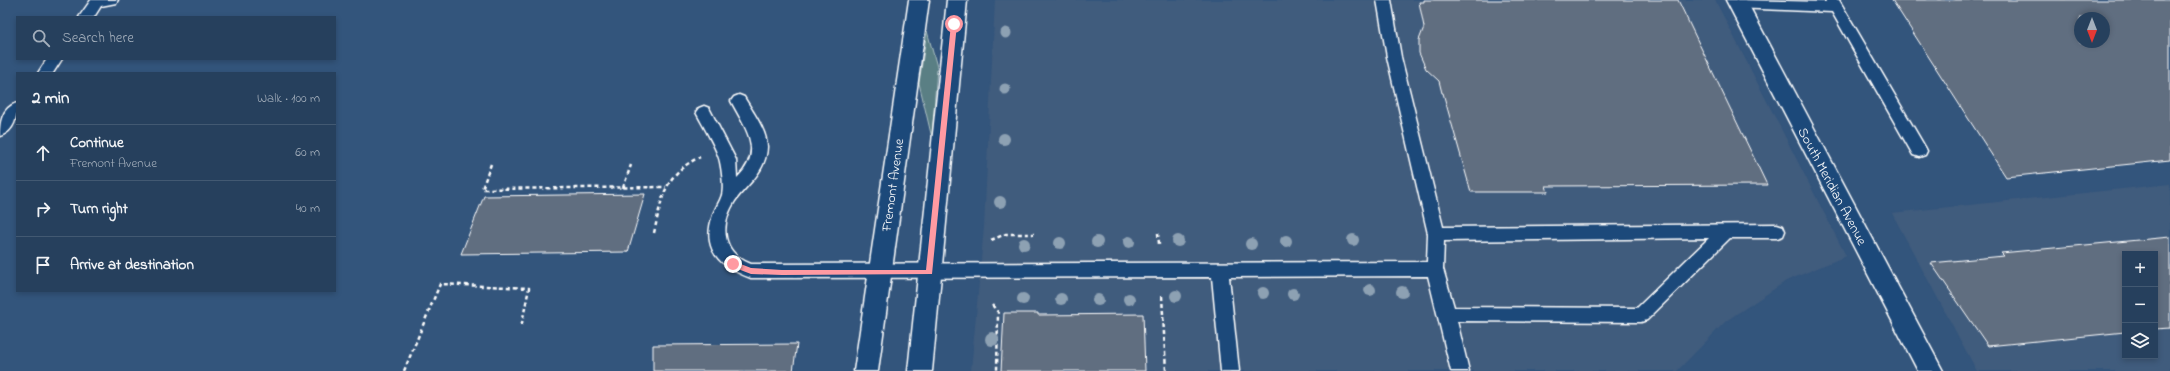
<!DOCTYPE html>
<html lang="en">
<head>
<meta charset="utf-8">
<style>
  :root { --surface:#26405d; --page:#2e4763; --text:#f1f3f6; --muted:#a4afbc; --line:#425972 }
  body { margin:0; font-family:"Indie Flower",sans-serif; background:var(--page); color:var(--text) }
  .controls { position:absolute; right:12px; bottom:12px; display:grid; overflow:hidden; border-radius:0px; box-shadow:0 2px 6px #0003 }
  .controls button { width:36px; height:36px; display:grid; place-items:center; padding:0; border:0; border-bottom:1px solid var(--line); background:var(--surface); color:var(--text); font:20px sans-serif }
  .compass { position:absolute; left:2074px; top:12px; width:36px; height:36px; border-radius:50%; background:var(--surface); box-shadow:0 2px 6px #0003; rotate:180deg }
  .stop { position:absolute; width:12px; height:12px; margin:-9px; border:3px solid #ff9aa2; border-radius:50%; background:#fff }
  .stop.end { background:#ff9aa2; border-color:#fff; box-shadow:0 1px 4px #0008 }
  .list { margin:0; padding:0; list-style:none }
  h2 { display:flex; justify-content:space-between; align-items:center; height:52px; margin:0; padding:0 16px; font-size:17px }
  h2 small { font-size:13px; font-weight:400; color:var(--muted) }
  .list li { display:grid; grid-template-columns:26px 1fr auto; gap:12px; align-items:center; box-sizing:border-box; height:56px; padding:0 16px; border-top:1px solid var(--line) }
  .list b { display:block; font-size:15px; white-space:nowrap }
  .list p { margin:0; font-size:13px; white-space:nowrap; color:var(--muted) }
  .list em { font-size:13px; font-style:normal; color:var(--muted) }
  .icon { flex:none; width:22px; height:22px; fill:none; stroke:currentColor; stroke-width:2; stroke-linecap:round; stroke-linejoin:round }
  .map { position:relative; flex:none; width:2170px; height:371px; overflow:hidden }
  .search { position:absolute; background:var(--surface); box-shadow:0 2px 6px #0003; left:16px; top:16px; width:320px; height:44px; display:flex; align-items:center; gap:10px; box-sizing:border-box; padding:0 14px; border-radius:0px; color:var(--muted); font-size:15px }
  .panel { position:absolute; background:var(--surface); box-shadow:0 2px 6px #0003; left:16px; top:72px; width:320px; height:220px; border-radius:0px }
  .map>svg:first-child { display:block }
  .built { fill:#415c7d; fill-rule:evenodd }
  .green { fill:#5a7f84; stroke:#acbfc2 }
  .building { fill:#616e80; stroke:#fff; fill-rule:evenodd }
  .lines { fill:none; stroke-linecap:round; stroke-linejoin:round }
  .service-casing { stroke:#fff; stroke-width:3 }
  .minor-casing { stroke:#fff; stroke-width:3 }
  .secondary-casing { stroke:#fff; stroke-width:3 }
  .path { stroke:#fff; stroke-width:2.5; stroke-dasharray:4 3; stroke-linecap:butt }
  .service { fill:#1f4a7a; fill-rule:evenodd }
  .minor { fill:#1f4a7a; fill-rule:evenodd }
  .secondary { fill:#1f4a7a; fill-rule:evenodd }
  .tree { fill:#8da1b3 }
  .route { fill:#ff9aa2 }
  .labels { text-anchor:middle; stroke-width:3.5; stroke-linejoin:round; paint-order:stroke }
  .street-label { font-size:14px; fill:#fff; stroke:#1f4a7a }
</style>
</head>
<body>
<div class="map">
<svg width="2170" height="371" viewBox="0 0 2170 371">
  <rect width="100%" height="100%" fill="#33557c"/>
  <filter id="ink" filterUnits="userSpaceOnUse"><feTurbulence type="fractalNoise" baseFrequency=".025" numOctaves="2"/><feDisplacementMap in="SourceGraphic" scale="8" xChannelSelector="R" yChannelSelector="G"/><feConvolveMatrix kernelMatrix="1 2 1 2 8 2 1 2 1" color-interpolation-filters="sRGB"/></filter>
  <g filter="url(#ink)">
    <path class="built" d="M995 0H1715L1846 256 1786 281 1726 321 1677 371H971L984 227Z
      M2170 184V371H1977L1892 213ZM2125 254H2155V356H2125Z"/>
    <path class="green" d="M927 31 937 67 932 138 919 83Z"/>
    <path class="building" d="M1424 0H1678L1767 185 1546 186 1548 192H1471L1443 93H1442L1439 81 1426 69 1419 53V40L1424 27 1419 2H1424Z
      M1892 0H2170V160L2006 177ZM2080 18H2104V42H2080Z
      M645 194 628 252 461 254 484 196Z
      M2170 237V328L2155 329V254H2125V332L1988 346 1931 263 2004 256 2001 253Z
      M1004 313H1038V315L1143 314 1145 371H1001Z
      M797 344 793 371H653V345Z"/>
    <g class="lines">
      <defs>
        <path id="service" d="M91 0H118L116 3 101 6 94 17H79Z
          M1377 0H1391L1401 57 1443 227 1777 224 1783 226 1785 231 1783 236 1777 238H1730L1647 320 1641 322 1457 321 1469 371H1451L1428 276 1229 277 1239 371H1221L1212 277 751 278C720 267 701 250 713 215 715 208 720 202 722 195 724 187 722 171 720 162 718 150 702 124 696 112L699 108 704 106 709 108 736 160 737 178C765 151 745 128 731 101L734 97 739 95 744 97C752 111 767 130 767 147 766 172 748 183 735 201 719 226 722 253 751 264L1427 262 1428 234 1387 57ZM1709 238 1637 308 1454 307 1443 269 1444 241Z
          M1738 0 1826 2 1825 0H1839L1925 147 1927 151 1925 155 1919 157 1913 155 1832 12 1733 8 1731 5 1733 2Z
          M47 59H62L53 73H38Z
          M17 103C17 117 15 131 0 136 0 122 2 108 17 103Z"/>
        <path id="minor" d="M1726 0H1746L1943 371H1918Z"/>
        <path id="secondary" d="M909 0H929L878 371H854Z
          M947 0H967L932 371H908Z"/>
      </defs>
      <use href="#service" class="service-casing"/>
      <use href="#minor" class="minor-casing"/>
      <use href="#secondary" class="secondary-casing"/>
      <path class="path" d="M491 164 482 189 666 187
        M623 188 631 165
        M654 233C662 197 664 174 700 157
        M1158 233 1159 244
        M991 240 1006 234H1034
        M1162 296 1166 371
        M992 305 998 312 997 371
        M404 371 440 284 529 288 521 328"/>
      <use href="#service" class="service"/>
      <use href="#minor" class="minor"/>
      <use href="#secondary" class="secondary"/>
    </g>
    <g class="tree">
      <circle cx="1006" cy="33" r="5.5"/>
      <circle cx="1005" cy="89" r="5.5"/>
      <circle cx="1004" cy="139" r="6"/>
      <circle cx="1000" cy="202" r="6"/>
      <circle cx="1353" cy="240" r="6"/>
      <circle cx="1178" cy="241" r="6"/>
      <circle cx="1286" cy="241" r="6"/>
      <circle cx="1097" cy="242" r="6"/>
      <circle cx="1129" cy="242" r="6"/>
      <circle cx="1060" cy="243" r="6"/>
      <circle cx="1024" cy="244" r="6"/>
      <circle cx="1251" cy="244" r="6"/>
      <circle cx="1370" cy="290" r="6"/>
      <circle cx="1402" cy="292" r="6"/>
      <circle cx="1263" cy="293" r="6"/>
      <circle cx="1293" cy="294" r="6"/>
      <circle cx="1176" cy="296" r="6"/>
      <circle cx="1023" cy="299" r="6"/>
      <circle cx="1061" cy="299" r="6"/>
      <circle cx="1129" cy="299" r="6"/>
      <circle cx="1098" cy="300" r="6"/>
      <circle cx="992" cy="339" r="7"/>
    </g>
  </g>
  <path class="route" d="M954 22 957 24 932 274 782 275 751 274 730 266 729 264 733 261 751 268 782 270H926L951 24Z"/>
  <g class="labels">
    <g class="street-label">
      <text transform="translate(892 185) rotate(-82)" y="5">Fremont Avenue</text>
      <text transform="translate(1833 186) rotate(62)" y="5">South Meridian Avenue</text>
    </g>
  </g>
</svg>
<div class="controls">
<button>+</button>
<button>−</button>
<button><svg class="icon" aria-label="layers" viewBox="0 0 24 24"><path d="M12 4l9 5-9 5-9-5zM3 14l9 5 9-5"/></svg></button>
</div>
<svg class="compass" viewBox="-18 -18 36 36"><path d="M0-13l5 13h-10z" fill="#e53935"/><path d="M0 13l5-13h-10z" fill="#a4afbc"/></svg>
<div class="stop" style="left:954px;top:24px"></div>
<div class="stop end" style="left:733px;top:264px"></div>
<div class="search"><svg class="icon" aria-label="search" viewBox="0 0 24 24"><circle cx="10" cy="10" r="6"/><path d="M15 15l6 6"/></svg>Search here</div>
<section class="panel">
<h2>2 min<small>Walk · 100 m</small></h2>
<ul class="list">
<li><svg class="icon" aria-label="ahead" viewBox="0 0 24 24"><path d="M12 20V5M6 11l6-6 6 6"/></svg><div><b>Continue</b><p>Fremont Avenue</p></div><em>60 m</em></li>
<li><svg class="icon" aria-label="right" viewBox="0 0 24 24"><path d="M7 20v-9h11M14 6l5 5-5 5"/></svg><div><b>Turn right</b></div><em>40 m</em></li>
<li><svg class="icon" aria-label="arrive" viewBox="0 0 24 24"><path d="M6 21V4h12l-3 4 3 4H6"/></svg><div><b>Arrive at destination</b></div></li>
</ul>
</section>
</div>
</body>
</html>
